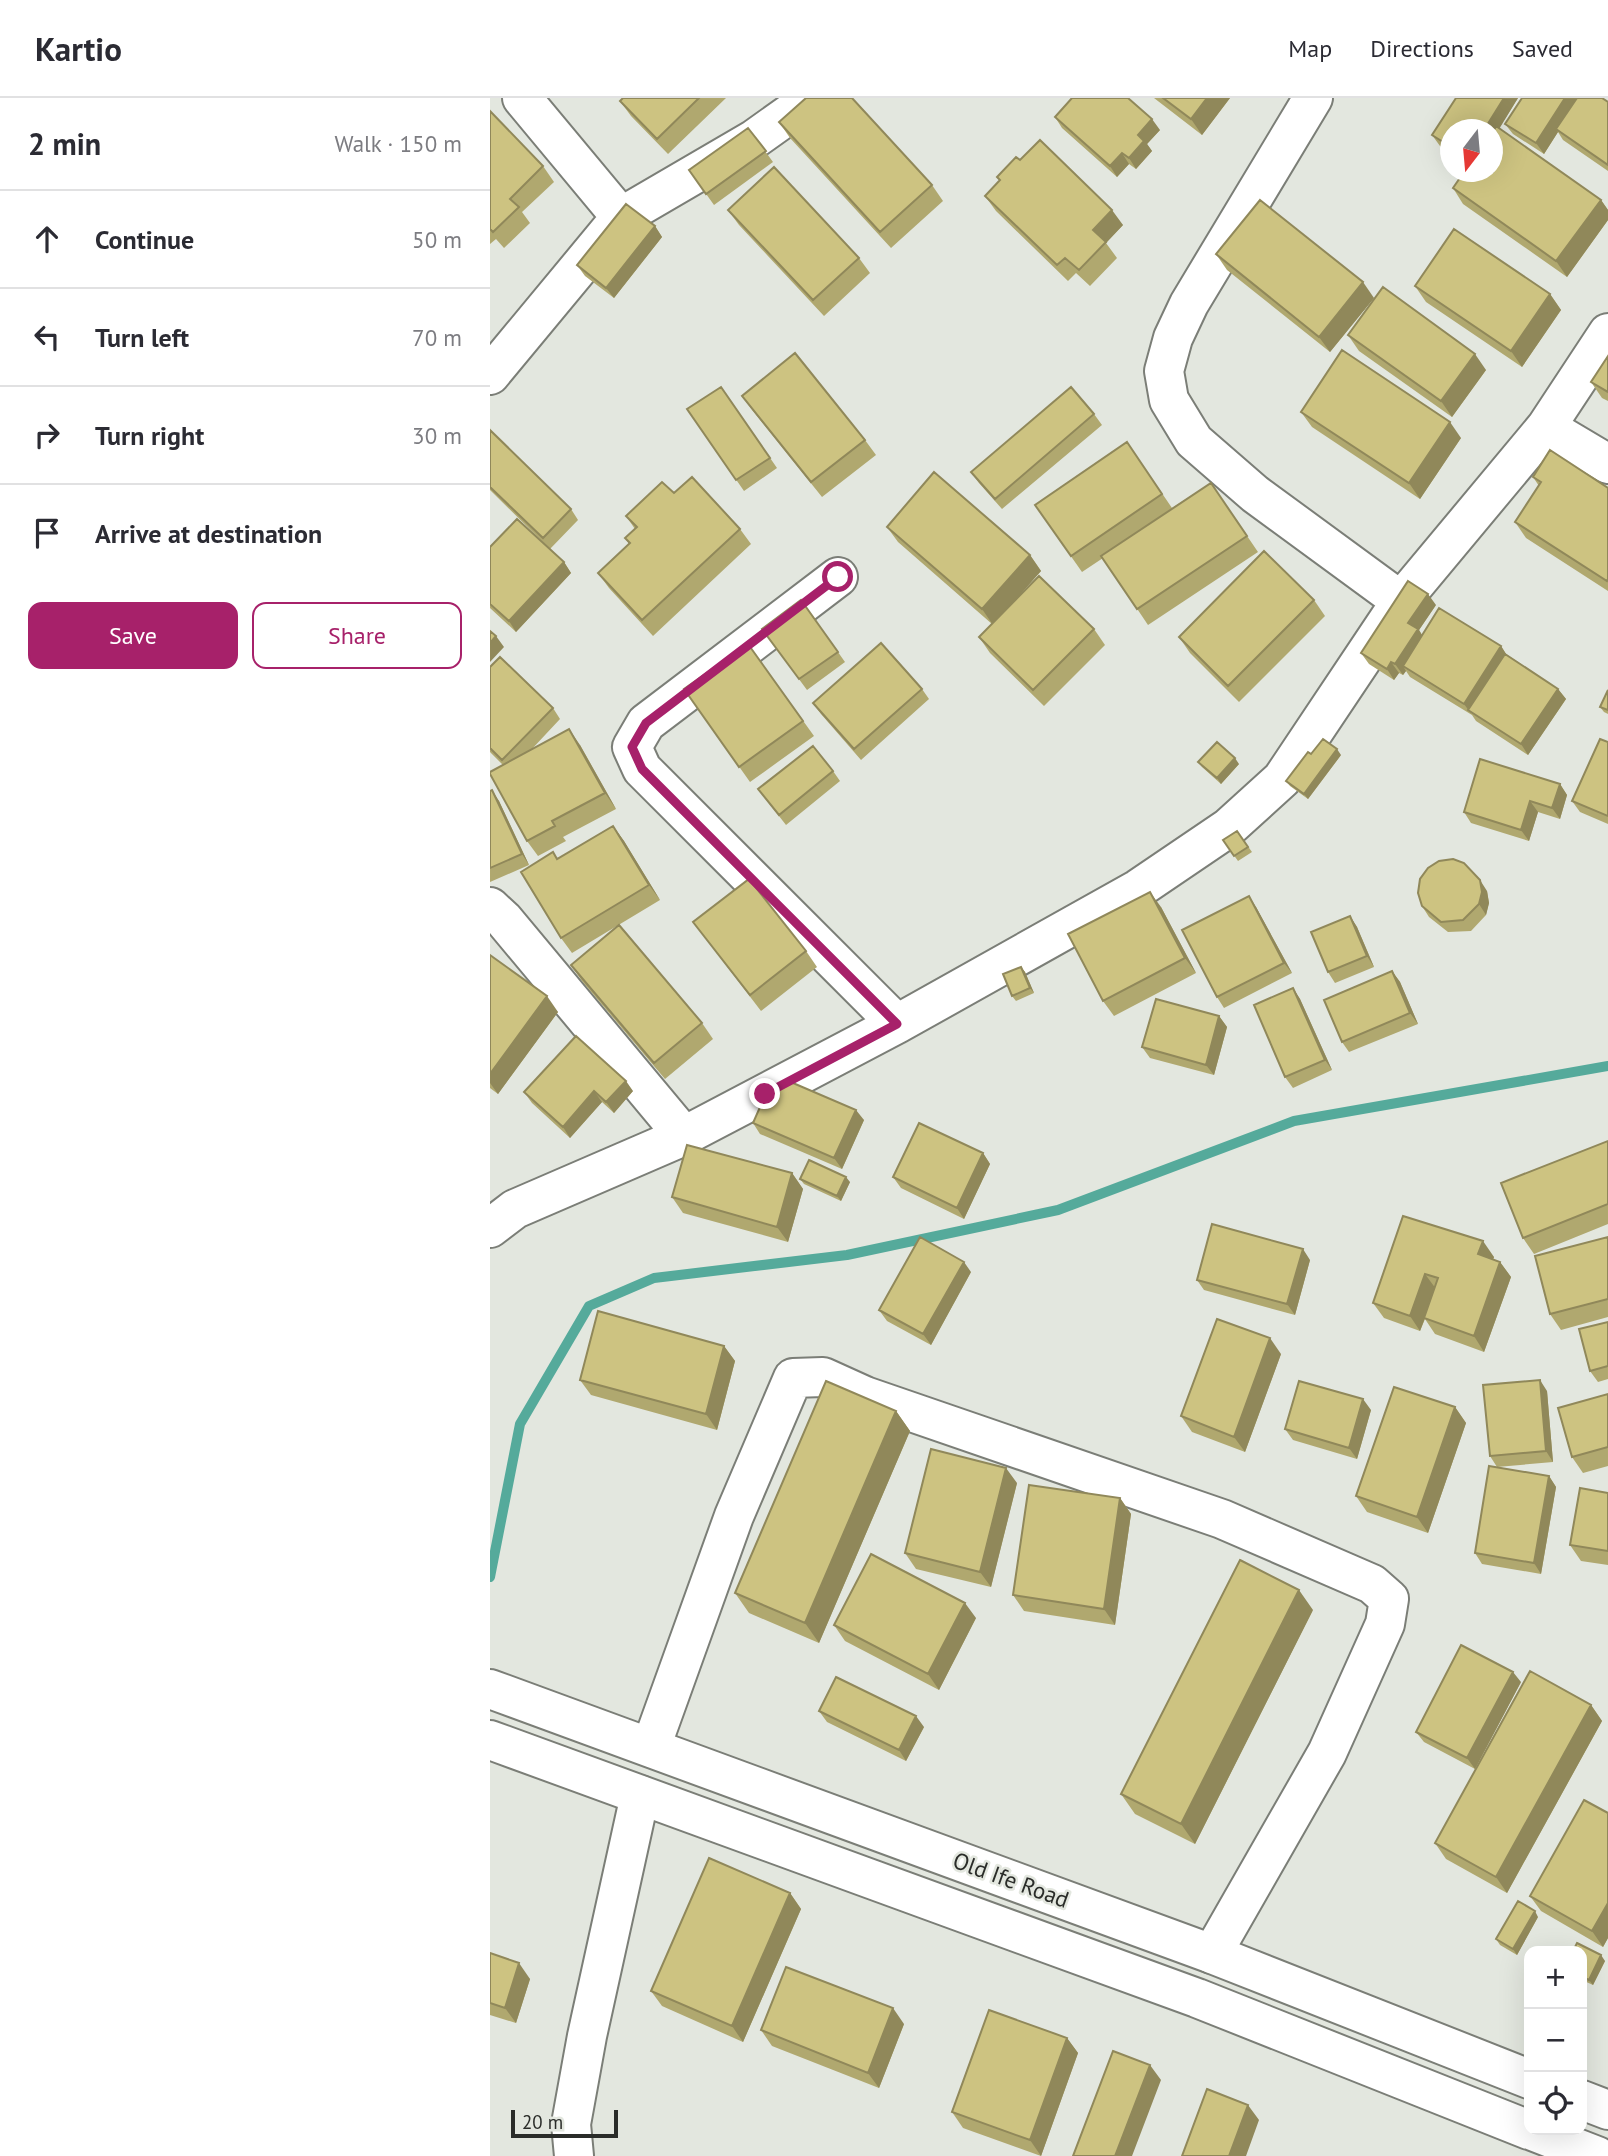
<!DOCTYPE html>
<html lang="en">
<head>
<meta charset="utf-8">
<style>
  :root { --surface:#fff; --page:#f7f7f7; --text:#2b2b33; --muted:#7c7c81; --line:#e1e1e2; --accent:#a7216a }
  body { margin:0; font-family:"PT Sans",sans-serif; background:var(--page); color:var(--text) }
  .controls { position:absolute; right:21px; bottom:21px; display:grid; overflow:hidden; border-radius:14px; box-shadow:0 7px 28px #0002 }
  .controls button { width:63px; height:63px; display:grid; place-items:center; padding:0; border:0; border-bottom:2px solid var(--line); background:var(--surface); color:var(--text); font:35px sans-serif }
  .compass { position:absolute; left:950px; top:21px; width:63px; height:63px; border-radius:50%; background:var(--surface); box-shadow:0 7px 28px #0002; rotate:196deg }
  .scale { position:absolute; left:21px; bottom:18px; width:107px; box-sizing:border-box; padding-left:7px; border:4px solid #2a2c29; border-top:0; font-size:19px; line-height:24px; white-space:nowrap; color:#2a2c29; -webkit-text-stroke:5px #e3e7df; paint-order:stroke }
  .stop { position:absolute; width:21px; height:21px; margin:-16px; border:5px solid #a7216a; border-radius:50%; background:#fff }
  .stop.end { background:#a7216a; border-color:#fff; box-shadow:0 2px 7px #0008 }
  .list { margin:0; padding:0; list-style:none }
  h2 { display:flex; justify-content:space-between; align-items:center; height:91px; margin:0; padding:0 28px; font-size:30px }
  h2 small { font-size:23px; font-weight:400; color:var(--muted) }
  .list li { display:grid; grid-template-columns:46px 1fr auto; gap:21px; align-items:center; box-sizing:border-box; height:98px; padding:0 28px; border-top:2px solid var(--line) }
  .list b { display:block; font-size:26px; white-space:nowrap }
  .list em { font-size:23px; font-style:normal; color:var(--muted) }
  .actions { display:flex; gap:14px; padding:21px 28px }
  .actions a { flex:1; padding:16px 0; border:2px solid var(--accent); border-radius:14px; text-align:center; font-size:24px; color:var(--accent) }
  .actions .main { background:var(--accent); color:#fff }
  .icon { flex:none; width:38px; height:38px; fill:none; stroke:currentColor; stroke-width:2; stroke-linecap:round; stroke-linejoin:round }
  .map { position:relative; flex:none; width:1118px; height:2058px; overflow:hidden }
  header { display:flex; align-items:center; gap:42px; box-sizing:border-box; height:98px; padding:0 35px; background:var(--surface); border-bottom:2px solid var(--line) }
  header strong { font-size:33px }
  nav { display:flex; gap:38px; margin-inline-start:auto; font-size:24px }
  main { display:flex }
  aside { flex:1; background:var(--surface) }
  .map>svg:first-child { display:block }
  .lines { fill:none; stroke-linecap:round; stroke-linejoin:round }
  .stream { stroke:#55aa9b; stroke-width:10 }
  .minor-casing { stroke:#7b7e77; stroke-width:42 }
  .major-casing { stroke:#7b7e77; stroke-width:42 }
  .minor { stroke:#fff; stroke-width:38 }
  .major { stroke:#fff; stroke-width:38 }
  .wall { fill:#b0a86f }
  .shaded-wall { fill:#90885a }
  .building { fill:#cdc381; stroke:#90885a; stroke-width:2 }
  .route { stroke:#a7216a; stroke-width:9 }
  .labels { text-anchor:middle; stroke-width:5; stroke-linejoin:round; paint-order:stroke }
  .street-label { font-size:23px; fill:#2a2c29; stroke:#e3e7df }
</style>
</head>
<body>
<header>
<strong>Kartio</strong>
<nav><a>Map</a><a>Directions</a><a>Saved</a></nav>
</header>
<main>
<aside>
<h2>2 min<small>Walk · 150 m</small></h2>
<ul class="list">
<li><svg class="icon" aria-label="ahead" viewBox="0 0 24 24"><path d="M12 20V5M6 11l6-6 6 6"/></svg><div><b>Continue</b></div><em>50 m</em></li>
<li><svg class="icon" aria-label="left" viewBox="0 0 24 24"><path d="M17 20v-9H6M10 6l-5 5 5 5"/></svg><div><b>Turn left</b></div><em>70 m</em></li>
<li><svg class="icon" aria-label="right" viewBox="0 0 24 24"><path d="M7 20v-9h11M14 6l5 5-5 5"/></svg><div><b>Turn right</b></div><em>30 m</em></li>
<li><svg class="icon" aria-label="arrive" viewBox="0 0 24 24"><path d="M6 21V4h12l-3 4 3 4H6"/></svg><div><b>Arrive at destination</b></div></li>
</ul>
<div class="actions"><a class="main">Save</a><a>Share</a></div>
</aside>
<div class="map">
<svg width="1118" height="2058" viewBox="0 0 1118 2058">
  <rect width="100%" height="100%" fill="#e3e7df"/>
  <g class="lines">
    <path class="stream" d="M0 1479 30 1326 99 1208 164 1180 357 1157 568 1112 804 1023 1118 968"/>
    <defs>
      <path id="minor" d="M32 0 131 119
        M823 0 699 206 683 240 674 273 679 302 704 343 765 396 911 503
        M0 277 131 119 263 42 322 0
        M1056 329 1118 366
        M348 479 156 625 142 649 152 671 407 926
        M0 809 14 822 194 1038
        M0 1130 25 1111 194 1038 407 926 648 791 738 730 792 681 911 503 1056 329 1118 235
        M161 1649 244 1418 303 1280 333 1279 375 1298 732 1421 882 1486 899 1501 895 1526 837 1655 722 1856
        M84 2058 81 2026 97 1938 150 1697"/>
      <path id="major" d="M0 1591 722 1856 1039 1981
        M0 1642 707 1900 1039 2032
        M1092 2002 1118 2012
        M1040 2032 1107 2058"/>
    </defs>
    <use href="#minor" class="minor-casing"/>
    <use href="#major" class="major-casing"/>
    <use href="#minor" class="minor"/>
    <use href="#major" class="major"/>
  </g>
  <path class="wall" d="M133 0H236L178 56 141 18 130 3Z
    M664 0H740L712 37Z
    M966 0H1028L1009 30 1111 102 1118 112V122L1077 179 973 106 963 90 974 74H1003V32H961V55L950 48 942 37Z
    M1118 4V73L1073 42 1068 34 1054 56 1023 36 1015 26Z
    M0 13 53 68 64 84 32 114 40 125 14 150 6 141 0 146Z
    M565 19 670 32 657 46 662 53 646 71 639 66 627 79 572 30Z
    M289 24 442 87 453 103 401 150 300 40Z
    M258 30 283 64 224 107 199 72Z
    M530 62 633 127 616 145 627 160 600 188 586 175 578 183 506 113 495 98 510 83 507 79Z
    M238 112 369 160 380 175 334 218 249 127Z
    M165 128 172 139 124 200 95 178 87 167Z
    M726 156 884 200 840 254 737 172Z
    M925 188 1060 196 1071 212 1032 269 936 204Z
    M858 237 996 272 962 319 869 253Z
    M1118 258V303L1112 300 1101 284Z
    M231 289 287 370 254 393 197 311Z
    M252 298 375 342 386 357 332 399 263 313Z
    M811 314 971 340 930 401 822 329Z
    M604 316 612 327 512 411 489 385 481 374Z
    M0 332 81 411 88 422 60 451 0 392Z
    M637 344 682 410 721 385 768 454 658 527 613 460 592 474 545 407Z
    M1043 379 1118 390V493L1036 440 1025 424 1049 388Z
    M136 418 250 431 261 446 163 538 119 490 108 475 139 446 135 440 145 431Z
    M397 429 540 457 551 473 524 503 604 531 615 547 554 608 500 555 489 539 502 526 408 444Z
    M0 449 74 464 81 475 26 534 0 510Z
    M311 502 355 564 317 592 272 531Z
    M824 502 835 518 749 604 700 555 689 539Z
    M946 507 929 532 932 537 1011 548 1016 556 1068 591 1076 601 1038 657 986 623 982 617 920 579 916 573 913 577 909 575 904 582 879 566 871 555Z
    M258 546 324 638 260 684 194 591Z
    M0 569 63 610 70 621 41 652 90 647 126 711 73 739 76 743 48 758 37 743 13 667 0 654Z
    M432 591 439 601 371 662 331 616 323 605Z
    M1118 592V616L1114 614 1110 609Z
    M1118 644V726L1090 714 1082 703Z
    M851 657 818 701 800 688 796 683Z
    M708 664 749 666 731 686 712 669Z
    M343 673 350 683 296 727 268 691Z
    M1070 686 1077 697 1070 721 1048 714 1039 743 981 725 974 714Z
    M0 693 9 703 39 767 0 784Z
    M123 728 134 743 170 802 82 855 71 840 67 761Z
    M747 733 762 754 748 763 733 742Z
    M997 793 999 805 996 817 981 833 958 834 939 819 932 808Z
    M671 809 706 875 624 918 613 903Z
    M766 809 802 875 734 910 727 899Z
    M860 818 867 829 884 869 845 885 838 874Z
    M203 824 316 853 327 869 271 913Z
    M0 857 68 914 8 996 0 990Z
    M81 867 212 925 223 941 175 981 92 883Z
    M531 869 535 874 544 895 526 903 522 898Z
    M902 873 910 884 928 926 859 954 852 944Z
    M803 890 810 901 842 972 803 990 795 979Z
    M729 918 737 929 724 977 660 960 652 949Z
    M293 989 374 1022 352 1071 270 1036 263 1025Z
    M143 993 124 1015 112 1004 80 1040 42 1005 34 994Z
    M1118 1043V1126L1044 1156 1033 1140Z
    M493 1055 500 1066 474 1121 411 1090 403 1079Z
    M302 1075 313 1091 298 1144 193 1115 182 1099Z
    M310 1081 360 1084 351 1103 314 1086Z
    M913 1118 1004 1159 1003 1161 1010 1164 1021 1179 994 1254 945 1236 935 1221 930 1233 894 1220 883 1205Z
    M1118 1139V1219L1071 1232 1060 1216Z
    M820 1162 805 1217 714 1192 707 1182Z
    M481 1174 441 1247 397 1223 389 1212Z
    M1118 1224V1281L1108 1284 1100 1273Z
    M234 1248 245 1263 227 1332 101 1297 90 1282Z
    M791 1256 755 1354 702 1334 691 1318Z
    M1057 1293 1063 1364 1007 1369 1000 1358Z
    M1118 1296V1368L1093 1375 1082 1359Z
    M965 1309 976 1325 938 1435 877 1414 866 1398Z
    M881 1312 867 1361 803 1342 795 1331Z
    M406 1313 420 1333 329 1545 259 1515 245 1495Z
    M1059 1378 1066 1389 1051 1476 992 1466 985 1455Z
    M527 1385 501 1489 426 1471 415 1455Z
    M1118 1395V1467L1091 1463 1080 1447Z
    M630 1400 641 1416 625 1527 534 1513 523 1497Z
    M823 1512 705 1746 645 1716 631 1696Z
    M486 1520 449 1592 355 1543 344 1527Z
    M1031 1584 985 1671 934 1644 926 1634Z
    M1101 1607 1112 1623 1017 1795 956 1761 945 1745Z
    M329 1613 434 1629 416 1663 337 1624Z
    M1118 1715V1840L1113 1849 1051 1813 1040 1798Z
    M300 1795 311 1811 253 1944 172 1908 161 1893Z
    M1048 1819 1027 1857 1010 1847 1006 1841Z
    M1092 1853 1115 1863 1103 1887 1092 1882Z
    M0 1855 40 1881 26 1925 0 1917Z
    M414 1926 389 1990 282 1948 271 1932Z
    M577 1940 588 1955 551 2058 473 2030 462 2014Z"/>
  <path class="shaded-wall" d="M717 0H740L712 37 701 21Z
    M1014 0H1028L1003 41V32H994Z
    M1075 0H1089L1066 31 1068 34 1054 56 1046 45Z
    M662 21 670 32 657 46 662 53 646 71 639 60 648 37Z
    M632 55 639 66 627 79 620 68Z
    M1111 102 1118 112V122L1077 179 1066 163Z
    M622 112 633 127 616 145 603 132Z
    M165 128 172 139 124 200 116 190Z
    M873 184 884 200 840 254 829 239Z
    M1060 196 1071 212 1032 269 1021 253Z
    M985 256 996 272 962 319 951 303Z
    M960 324 971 340 930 401 919 385Z
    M540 457 551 473 503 527 492 511Z
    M74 464 81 475 26 534 19 523Z
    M938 496 946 507 929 532 935 542 913 568 916 573 913 577 905 566 918 525Z
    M6 538 14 549 0 564V545Z
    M1011 548 1018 559 978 612 982 617 974 606Z
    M901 564 909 575 904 582 897 571Z
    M1068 591 1076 601 1038 657 1031 646Z
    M79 631 90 647 126 711 115 695Z
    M847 651 851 657 818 701 814 696Z
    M745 660 749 666 731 686 727 680Z
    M1070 686 1077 697 1070 721 1062 710Z
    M2 692 9 703 39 767 32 756Z
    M1040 703 1048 714 1039 743 1031 732Z
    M123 728 134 743 170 802 159 787Z
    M990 782 997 793 999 805 996 817 989 806Z
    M660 794 671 809 706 875 695 860Z
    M759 798 766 809 802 875 794 865Z
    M860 818 867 829 884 869 877 858Z
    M531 869 535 874 544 895 540 890Z
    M902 873 910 884 928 926 920 915Z
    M803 890 810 901 842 972 835 962Z
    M57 898 68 914 8 996 0 985V976Z
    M729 918 737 929 724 977 716 967Z
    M136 983 143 993 124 1015 116 1004Z
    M104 993 112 1004 80 1040 73 1029Z
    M366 1012 374 1022 352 1071 344 1060Z
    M493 1055 500 1066 474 1121 467 1110Z
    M302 1075 313 1091 298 1144 287 1129Z
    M356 1079 360 1084 351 1103 347 1098Z
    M993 1143 1004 1159 999 1172 988 1156Z
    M813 1151 820 1162 805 1217 797 1206Z
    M474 1164 481 1174 441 1247 433 1236Z
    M1010 1164 1021 1179 994 1254 984 1238Z
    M935 1176 946 1191 930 1233 920 1218Z
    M780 1240 791 1256 755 1354 744 1339Z
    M234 1248 245 1263 227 1332 216 1316Z
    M1050 1282 1057 1293 1063 1364 1056 1353Z
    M873 1301 881 1312 867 1361 859 1350Z
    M965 1309 976 1325 938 1435 927 1419Z
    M406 1313 420 1333 329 1545 315 1525Z
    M516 1370 527 1385 501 1489 490 1474Z
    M1059 1378 1066 1389 1051 1476 1044 1465Z
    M630 1400 641 1416 625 1527 614 1511Z
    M809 1492 823 1512 705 1746 691 1726Z
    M475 1505 486 1520 449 1592 438 1576Z
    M1023 1574 1031 1584 985 1671 977 1660Z
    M1101 1607 1112 1623 1017 1795 1006 1779Z
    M426 1618 434 1629 416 1663 409 1652Z
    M300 1795 311 1811 253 1944 242 1928Z
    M1118 1805V1840L1113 1849 1102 1833Z
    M1045 1813 1048 1819 1027 1857 1023 1851Z
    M1111 1857 1115 1863 1103 1887 1099 1882Z
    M29 1865 40 1881 26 1925 15 1910Z
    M403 1910 414 1926 389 1990 378 1975Z
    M577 1940 588 1955 551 2058 540 2042Z
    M660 1967 671 1982 642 2058H625Z
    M758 2007 769 2022 756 2058H739Z"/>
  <path class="building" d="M133 0H209L167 41 130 3Z
    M316 0H362L442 87 390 134 289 24Z
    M582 0H638L662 21 648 37 654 43 639 60 632 55 620 68 565 19Z
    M673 0H717L701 21Z
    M966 0H1014L994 32H961V49L942 37Z
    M1032 0H1075L1046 45 1015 26Z
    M1087 0H1112L1118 4V67L1066 31Z
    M0 13 53 68 20 101 29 109 3 134 0 131Z
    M1006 28 1111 102 1066 163 963 90 974 74H1003V34Z
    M258 30 276 53 216 96 199 72Z
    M550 42 622 112 603 132 616 144 589 172 575 160 567 167 495 98 510 82 507 79 526 59 530 62Z
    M284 69 369 160 323 202 238 112Z
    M770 102 873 184 829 239 726 156Z
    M136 106 165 128 116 190 87 167Z
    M964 131 1060 196 1021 253 925 188Z
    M893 189 985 256 951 303 858 237Z
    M852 252 960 324 919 385 811 314Z
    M305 255 375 342 321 384 252 298Z
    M1118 258V294L1101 284Z
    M231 289 280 360 246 382 197 311Z
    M581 289 604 316 505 401 481 374Z
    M0 332 81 411 53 440 0 389Z
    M637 344 672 396 581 458 545 407Z
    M1060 352 1118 390V481L1117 483 1025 424 1051 384 1043 379Z
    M444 374 540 457 492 511 397 429Z
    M202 379 250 431 152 522 108 475 140 445 135 440 147 429 136 418 172 384 184 395Z
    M721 385 757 438 647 511 611 458Z
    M27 421 74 464 19 523 0 506V449Z
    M774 453 824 502 738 588 689 539Z
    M549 478 604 531 543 592 489 539Z
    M918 483 938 496 918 525 928 531 905 566 901 564 897 571 871 555Z
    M311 502 348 554 309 581 272 531Z
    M949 510 1011 548 974 606 913 568Z
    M0 533 6 538 0 545Z
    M391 545 432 591 364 651 323 605Z
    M258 546 313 623 249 669 194 591Z
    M1015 556 1068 591 1031 646 978 612Z
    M10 559 63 610 12 662 0 650V569Z
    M1118 592V612L1110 609Z
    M79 631 115 695 62 723 65 728 37 743 0 676V674Z
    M833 641 847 651 814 696 796 683 818 654 821 656Z
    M1110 641 1118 644V718L1082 703Z
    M727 644 745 660 727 680 708 664Z
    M323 648 343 673 289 717 268 691Z
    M990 661 1070 686 1062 710 1040 703 1031 732 974 714Z
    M2 692 32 756 0 770V693Z
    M123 728 159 787 71 840 31 774 63 754 67 761Z
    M747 733 758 749 744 758 733 742Z
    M963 761 974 765 990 782 992 794 989 806 973 822 951 824 932 808 928 795 930 781 938 770 949 763Z
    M259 781 316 853 260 897 203 824Z
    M660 794 695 860 613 903 578 836Z
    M759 798 794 865 727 899 692 832Z
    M860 818 877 858 838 874 821 834Z
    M129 827 212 925 164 965 81 867Z
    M0 857 57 898 0 976Z
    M531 869 540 890 522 898 513 876Z
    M902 873 920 915 852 944 834 902Z
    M803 890 835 962 795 979 764 907Z
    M666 901 729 918 716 967 652 949Z
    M86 938 136 983 116 1004 104 993 73 1029 34 994Z
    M296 982 366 1012 344 1060 263 1025 281 984 293 989Z
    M429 1025 493 1055 467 1110 403 1079Z
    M1118 1043V1106L1033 1140 1011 1085Z
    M197 1047 302 1075 287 1129 182 1099Z
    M319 1062 356 1079 347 1098 310 1081Z
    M913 1118 993 1143 988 1156 1010 1164 984 1238 934 1220 948 1180 935 1176 920 1218 883 1205Z
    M722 1126 813 1151 797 1206 707 1182Z
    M430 1139 474 1164 433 1236 389 1212Z
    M1118 1139V1201L1060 1216 1045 1158Z
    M108 1213 234 1248 216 1316 90 1282Z
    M727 1221 780 1240 744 1339 691 1318Z
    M1118 1224V1268L1100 1273 1089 1231Z
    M1050 1282 1056 1353 1000 1358 993 1287Z
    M336 1283 406 1313 315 1525 245 1495Z
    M809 1283 873 1301 859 1350 795 1331Z
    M904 1289 965 1309 927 1419 866 1398Z
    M1118 1296V1349L1082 1359 1068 1310Z
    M441 1351 516 1370 490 1474 415 1455Z
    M999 1368 1059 1378 1044 1465 985 1455Z
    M539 1387 630 1400 614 1511 523 1497Z
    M1090 1390 1118 1395V1453L1080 1447Z
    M381 1456 475 1505 438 1576 344 1527Z
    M750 1462 809 1492 691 1726 631 1696Z
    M971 1547 1023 1574 977 1660 926 1634Z
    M1040 1573 1101 1607 1006 1779 945 1745Z
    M346 1579 426 1618 409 1652 329 1613Z
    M1094 1702 1118 1715V1805L1102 1833 1040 1798Z
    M219 1760 300 1795 242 1928 161 1893Z
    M1028 1803 1045 1813 1023 1851 1006 1841Z
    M1087 1845 1111 1857 1099 1882 1092 1878V1853H1083Z
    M0 1855 29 1865 15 1910 0 1905Z
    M296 1869 403 1910 378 1975 271 1932Z
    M499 1912 577 1940 540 2042 462 2014Z
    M623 1953 660 1967 625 2058H583Z
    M717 1991 758 2007 739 2058H692Z"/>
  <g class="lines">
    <path class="route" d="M275 996 407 926 152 671 142 649 156 625 348 479"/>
  </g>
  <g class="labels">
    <g class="street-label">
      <text transform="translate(521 1782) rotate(20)" y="8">Old Ife Road</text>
    </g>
  </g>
</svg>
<div class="controls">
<button>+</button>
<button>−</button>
<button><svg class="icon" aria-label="locate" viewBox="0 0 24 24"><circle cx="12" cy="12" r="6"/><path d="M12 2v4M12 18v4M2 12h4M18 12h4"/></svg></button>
</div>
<svg class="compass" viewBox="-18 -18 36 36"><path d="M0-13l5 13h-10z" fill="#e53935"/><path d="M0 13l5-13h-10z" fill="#7c7c81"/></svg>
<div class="scale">20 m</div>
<div class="stop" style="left:348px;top:479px"></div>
<div class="stop end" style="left:275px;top:996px"></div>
</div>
</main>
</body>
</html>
